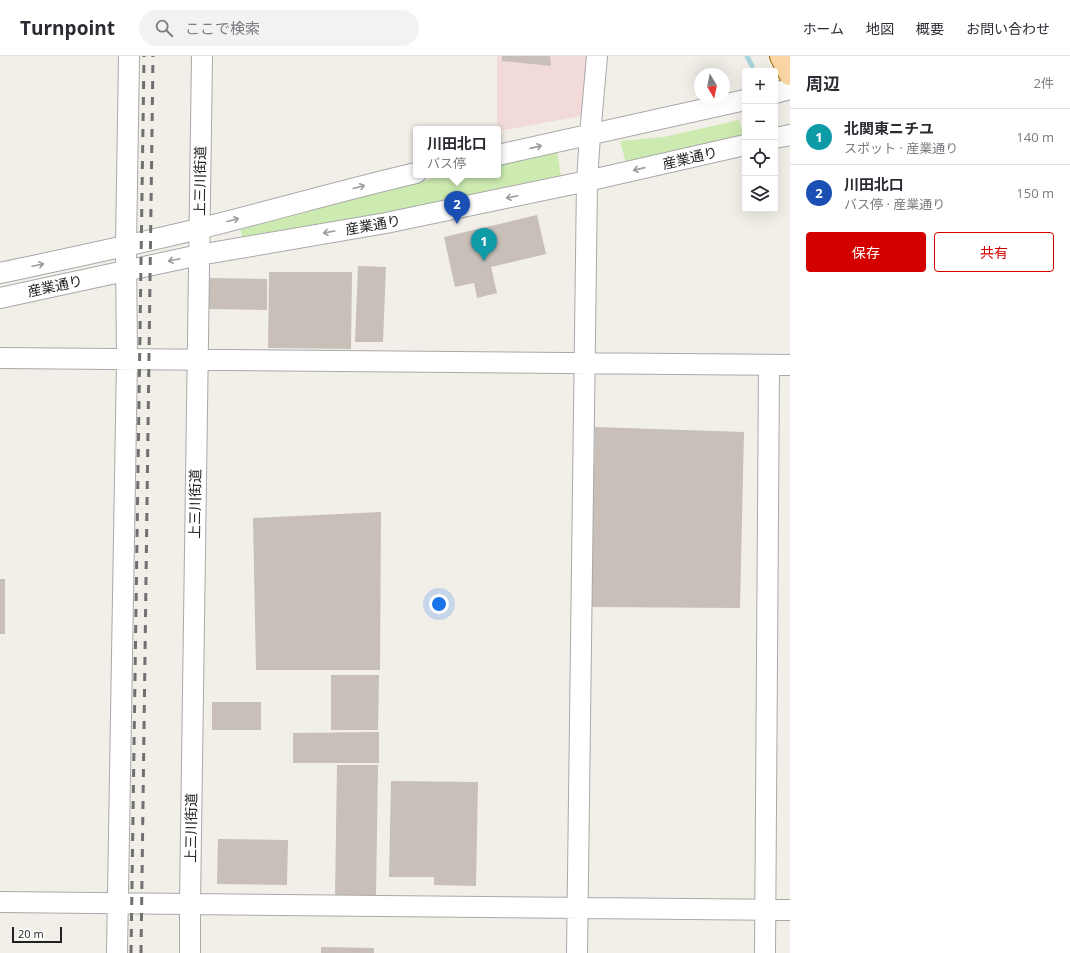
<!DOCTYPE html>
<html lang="ja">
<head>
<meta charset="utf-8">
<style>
  :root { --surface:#fff; --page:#f2f2f3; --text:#2b2b33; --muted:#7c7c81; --line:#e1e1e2; --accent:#d40000 }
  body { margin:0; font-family:"Open Sans","Noto Sans JP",sans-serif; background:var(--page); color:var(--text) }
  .controls { position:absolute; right:12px; top:12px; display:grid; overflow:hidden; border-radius:4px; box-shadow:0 4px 16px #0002 }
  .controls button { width:36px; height:36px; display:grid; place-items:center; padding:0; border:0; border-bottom:1px solid var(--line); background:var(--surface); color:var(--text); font:20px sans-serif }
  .compass { position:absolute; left:694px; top:12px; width:36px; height:36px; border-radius:50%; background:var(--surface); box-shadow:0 4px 16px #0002; rotate:170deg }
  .scale { position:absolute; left:12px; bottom:10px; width:50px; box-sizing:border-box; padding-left:4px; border:2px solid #222; border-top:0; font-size:11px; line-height:14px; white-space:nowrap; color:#222; -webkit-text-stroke:3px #fff; paint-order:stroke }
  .you { position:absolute; left:439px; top:548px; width:14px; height:14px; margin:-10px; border:3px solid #fff; border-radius:50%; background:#1a73e8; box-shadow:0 0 0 6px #1a73e833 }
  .badge { display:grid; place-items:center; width:26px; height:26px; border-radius:50%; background:var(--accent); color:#fff; font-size:13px; font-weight:700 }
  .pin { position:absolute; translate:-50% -33px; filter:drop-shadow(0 1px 2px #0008) }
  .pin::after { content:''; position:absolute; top:21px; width:14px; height:12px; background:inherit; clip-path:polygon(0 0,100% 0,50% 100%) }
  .popup { position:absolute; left:413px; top:70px; width:88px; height:52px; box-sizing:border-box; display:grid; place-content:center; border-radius:4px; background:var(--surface); filter:drop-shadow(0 1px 3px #0005); font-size:13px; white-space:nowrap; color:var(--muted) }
  .popup b { font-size:15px; color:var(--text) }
  .popup::after { content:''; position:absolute; left:50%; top:100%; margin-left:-8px; border:8px solid transparent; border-top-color:var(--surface) }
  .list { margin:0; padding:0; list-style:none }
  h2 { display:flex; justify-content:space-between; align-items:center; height:52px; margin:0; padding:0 16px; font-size:17px }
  h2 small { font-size:13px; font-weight:400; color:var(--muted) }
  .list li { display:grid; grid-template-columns:26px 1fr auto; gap:12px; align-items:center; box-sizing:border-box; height:56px; padding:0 16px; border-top:1px solid var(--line) }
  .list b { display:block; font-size:15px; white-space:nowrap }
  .list p { margin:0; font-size:13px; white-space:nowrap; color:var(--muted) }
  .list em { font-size:13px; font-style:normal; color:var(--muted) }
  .actions { display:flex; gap:8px; padding:12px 16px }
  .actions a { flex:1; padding:9px 0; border:1px solid var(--accent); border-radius:4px; text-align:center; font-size:14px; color:var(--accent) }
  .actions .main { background:var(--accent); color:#fff }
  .icon { flex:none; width:22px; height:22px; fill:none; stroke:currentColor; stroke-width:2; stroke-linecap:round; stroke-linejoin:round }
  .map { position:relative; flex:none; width:790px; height:897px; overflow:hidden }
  header { display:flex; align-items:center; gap:24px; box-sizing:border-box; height:56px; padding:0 20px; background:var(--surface); border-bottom:1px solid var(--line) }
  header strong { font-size:19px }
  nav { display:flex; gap:22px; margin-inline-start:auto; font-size:14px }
  .search { width:280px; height:36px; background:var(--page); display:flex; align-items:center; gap:10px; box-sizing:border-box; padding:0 14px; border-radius:22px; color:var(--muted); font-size:15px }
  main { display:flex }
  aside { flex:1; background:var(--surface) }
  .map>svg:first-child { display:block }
  .commercial { fill:#f2dad9 }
  .grass { fill:#cdebb0 }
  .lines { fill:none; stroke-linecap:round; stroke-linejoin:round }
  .stream { stroke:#aad3df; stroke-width:5 }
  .building { fill:#c7bfb8 }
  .minor-casing { stroke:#a9a9a9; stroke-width:22 }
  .major-casing { stroke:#a06b00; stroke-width:24 }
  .minor { stroke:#fff; stroke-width:20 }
  .major { stroke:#fcd6a4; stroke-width:22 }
  .rail { stroke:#707070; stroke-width:3; stroke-dasharray:8 8; stroke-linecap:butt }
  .oneway { stroke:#9c9c9c }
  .labels { text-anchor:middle; stroke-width:4; stroke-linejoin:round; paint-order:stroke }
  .street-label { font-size:14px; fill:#222; stroke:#fff }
</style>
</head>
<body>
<header>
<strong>Turnpoint</strong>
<div class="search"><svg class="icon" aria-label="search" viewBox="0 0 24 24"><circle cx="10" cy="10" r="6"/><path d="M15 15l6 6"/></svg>ここで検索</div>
<nav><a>ホーム</a><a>地図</a><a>概要</a><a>お問い合わせ</a></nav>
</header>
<main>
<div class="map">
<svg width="790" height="897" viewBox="0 0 790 897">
  <rect width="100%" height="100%" fill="#f2efe9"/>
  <path class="commercial" d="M497 0H586L582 60 498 75V73H497Z"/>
  <path class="grass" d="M739 64 744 81 626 107 620 85 664 81Z
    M557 95 561 120 407 153 242 182 240 171 404 129 449 119H498V108Z"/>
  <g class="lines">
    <path class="stream" d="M747 0 752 10"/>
  </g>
  <path class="building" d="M502 0H550L551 10 502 5Z
    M537 159 546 198 491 211 497 237 477 242 474 227 455 231 444 181Z
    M358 210 386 211 383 286H355Z
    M269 216H352L351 293 268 292Z
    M209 222 267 223V254L209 253Z
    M595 371 744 376 740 552 591 551Z
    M381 456 380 614H256L253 462Z
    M0 523H5V578H0Z
    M331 619H379L378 674H331Z
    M212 646H261V674H212Z
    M379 676V707H293V677Z
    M337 709H378L376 840H335Z
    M391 725 478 726 476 830 434 829V821H389Z
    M218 783 288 784 287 829 217 828Z
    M321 891 374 892V897H321Z"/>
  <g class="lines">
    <defs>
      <path id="minor" d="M775 37 790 33
        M775 82 790 79
        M498 99 745 44
        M0 217C66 203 133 189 198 173 271 155 343 134 416 117
        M0 242 199 199 386 167 587 125 745 89
        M0 302 790 309
        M0 846 190 848 790 854
        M117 897 127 304 126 190 129 0
        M190 897V848L202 0
        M577 897 587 125 590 79 597 0
        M765 897 769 309"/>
      <path id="major" d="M781 0 790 18"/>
    </defs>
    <use href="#minor" class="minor-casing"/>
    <use href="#major" class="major-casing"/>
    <use href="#minor" class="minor"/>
    <use href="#major" class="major"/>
    <path class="rail" d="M131 897 144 0
      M141 897 153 0"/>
  </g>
  <defs><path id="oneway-shaft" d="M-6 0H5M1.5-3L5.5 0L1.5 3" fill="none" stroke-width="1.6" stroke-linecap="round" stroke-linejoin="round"/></defs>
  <g class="oneway">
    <use href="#oneway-shaft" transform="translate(536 91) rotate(-13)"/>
    <use href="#oneway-shaft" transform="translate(639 113) rotate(167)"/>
    <use href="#oneway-shaft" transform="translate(359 131) rotate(-15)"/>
    <use href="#oneway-shaft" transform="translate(512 141) rotate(168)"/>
    <use href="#oneway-shaft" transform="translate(233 164) rotate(-15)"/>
    <use href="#oneway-shaft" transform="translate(329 176) rotate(170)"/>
    <use href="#oneway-shaft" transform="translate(174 204) rotate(168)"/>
    <use href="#oneway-shaft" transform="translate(38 209) rotate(-12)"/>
  </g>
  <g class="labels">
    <g class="street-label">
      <text transform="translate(690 102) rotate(-13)" y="5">産業通り</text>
      <text transform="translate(200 125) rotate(-89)" y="5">上三川街道</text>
      <text transform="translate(373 169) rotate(-10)" y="5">産業通り</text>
      <text transform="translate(55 230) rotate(-12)" y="5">産業通り</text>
      <text transform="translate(195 448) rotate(-89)" y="5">上三川街道</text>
      <text transform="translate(191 772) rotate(-89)" y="5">上三川街道</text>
    </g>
  </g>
</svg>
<div class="controls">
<button>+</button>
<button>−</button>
<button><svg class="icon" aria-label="locate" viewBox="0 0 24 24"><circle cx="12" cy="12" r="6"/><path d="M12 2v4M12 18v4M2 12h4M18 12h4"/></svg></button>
<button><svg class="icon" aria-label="layers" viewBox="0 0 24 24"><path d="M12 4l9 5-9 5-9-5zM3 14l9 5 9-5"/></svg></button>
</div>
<svg class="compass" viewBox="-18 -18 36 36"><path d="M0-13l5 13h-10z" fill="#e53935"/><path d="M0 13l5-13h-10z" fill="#7c7c81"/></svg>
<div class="scale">20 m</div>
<div class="you"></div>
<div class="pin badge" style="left:484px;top:205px;background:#0f9aa8">1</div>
<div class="pin badge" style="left:457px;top:168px;background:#1a4fb4">2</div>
<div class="popup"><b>川田北口</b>バス停</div>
</div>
<aside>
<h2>周辺<small>2件</small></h2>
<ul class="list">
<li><span class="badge" style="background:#0f9aa8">1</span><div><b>北関東ニチユ</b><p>スポット · 産業通り</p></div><em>140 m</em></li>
<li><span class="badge" style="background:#1a4fb4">2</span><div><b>川田北口</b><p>バス停 · 産業通り</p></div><em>150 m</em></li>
</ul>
<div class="actions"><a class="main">保存</a><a>共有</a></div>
</aside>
</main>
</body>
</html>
